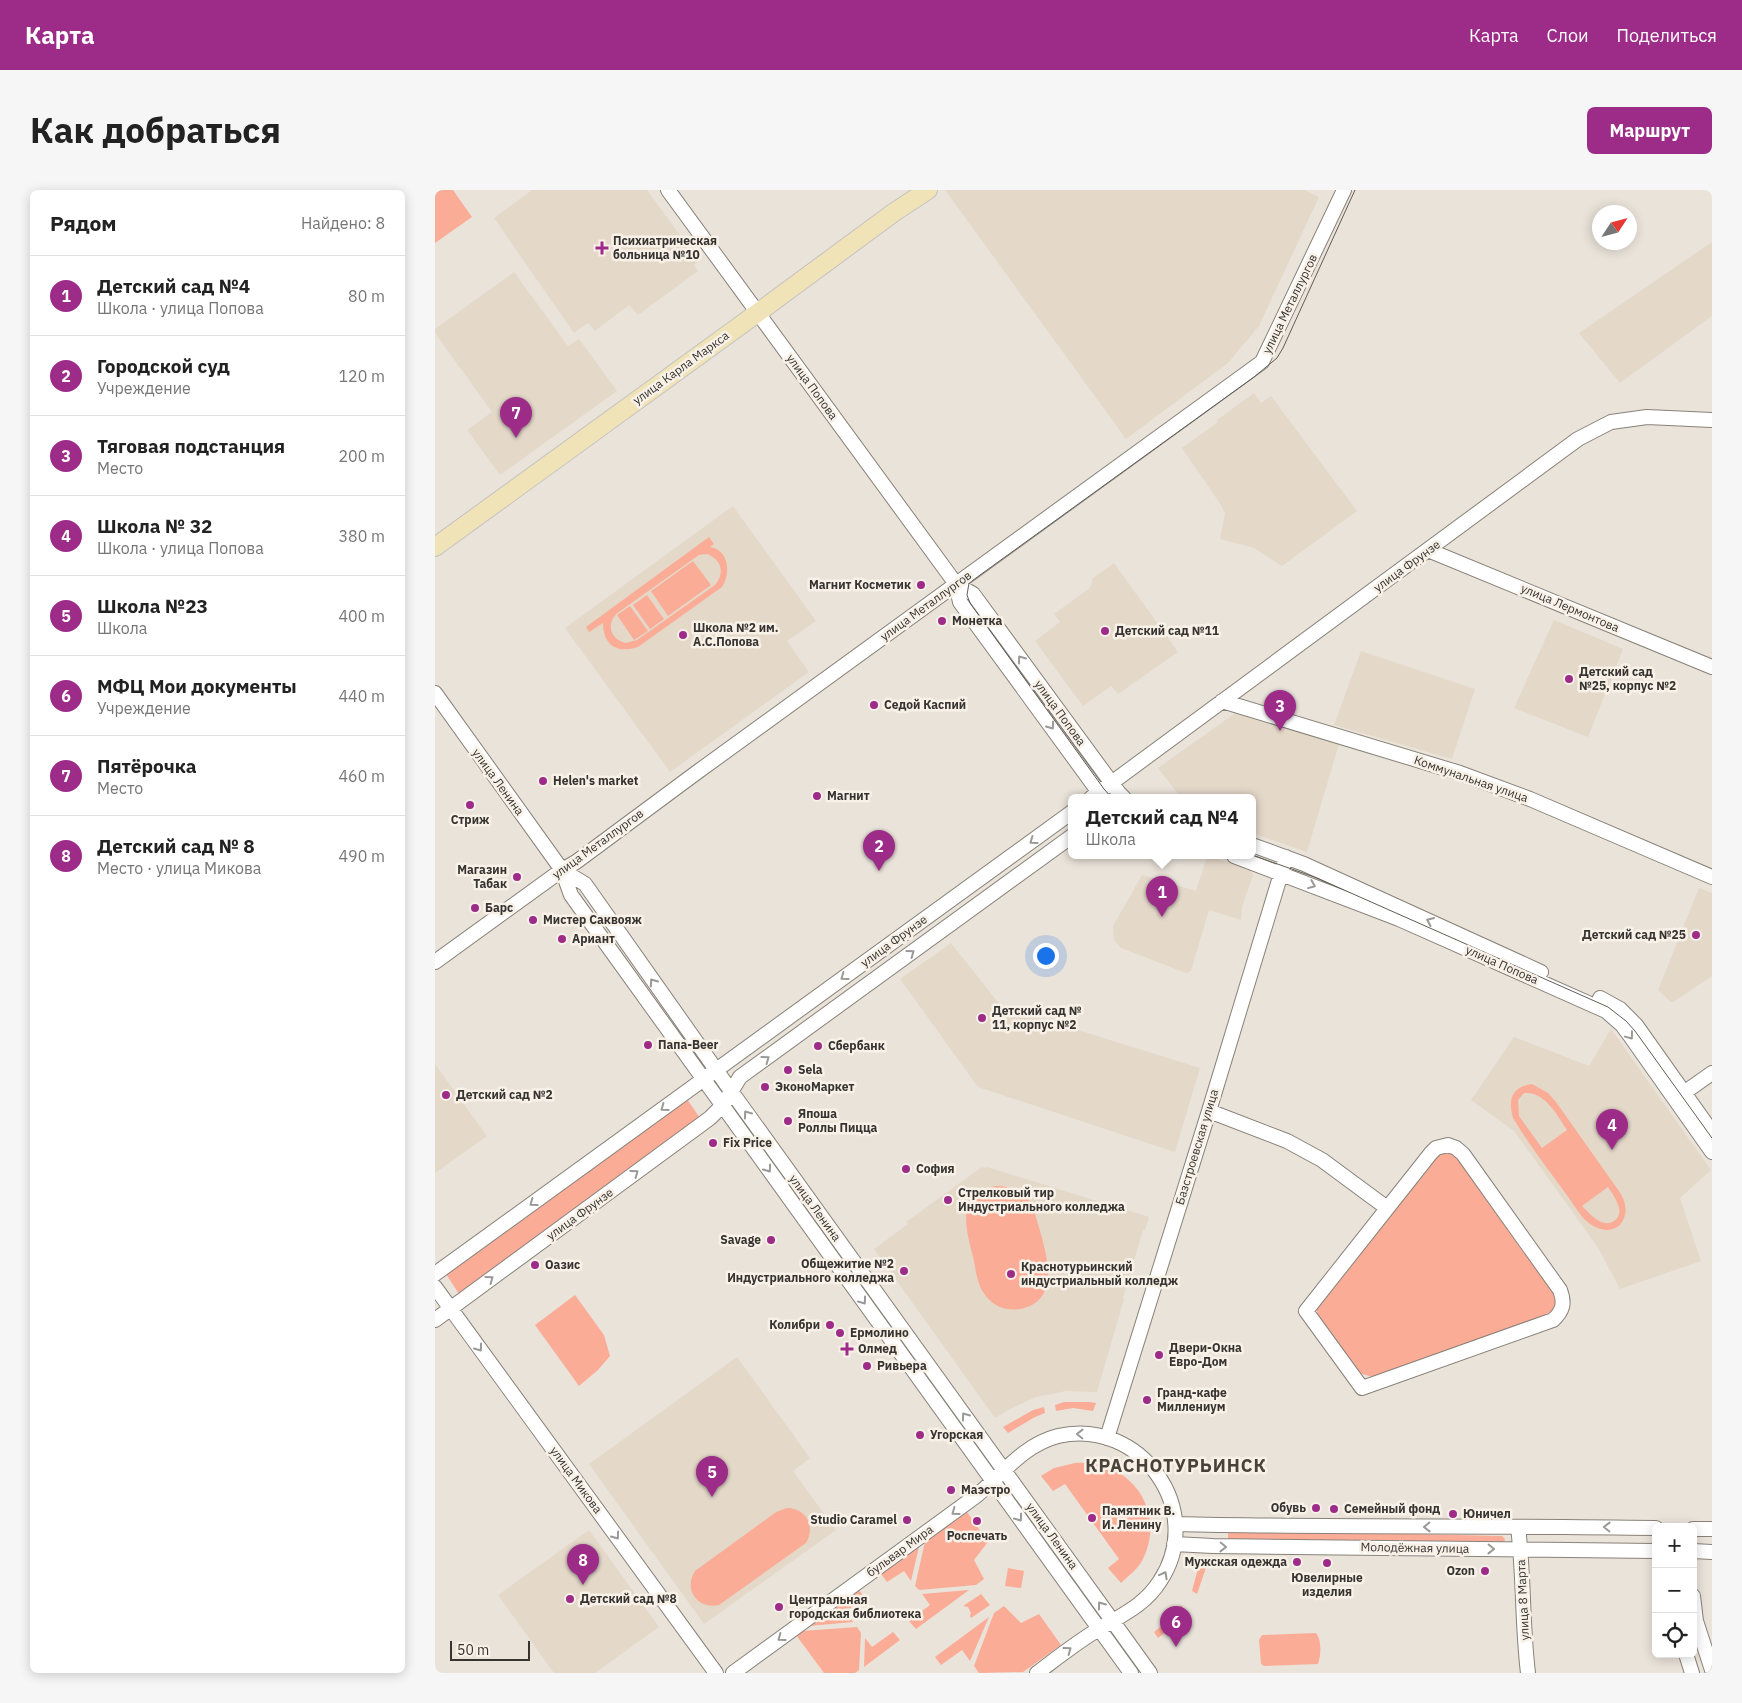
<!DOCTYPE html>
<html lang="ru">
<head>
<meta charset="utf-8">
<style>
  :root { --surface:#fff; --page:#f6f6f6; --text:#222; --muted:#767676; --line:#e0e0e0; --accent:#9d2c89 }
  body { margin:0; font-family:"IBM Plex Sans",sans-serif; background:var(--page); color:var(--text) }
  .controls { position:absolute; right:15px; bottom:15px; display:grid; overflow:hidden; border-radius:8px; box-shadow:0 2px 12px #0003 }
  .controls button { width:45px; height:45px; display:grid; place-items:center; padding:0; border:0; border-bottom:1px solid var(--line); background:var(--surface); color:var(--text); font:25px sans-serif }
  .compass { position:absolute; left:1157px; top:15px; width:45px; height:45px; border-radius:50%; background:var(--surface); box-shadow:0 2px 12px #0003; rotate:54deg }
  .scale { position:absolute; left:15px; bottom:12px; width:80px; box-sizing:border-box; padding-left:5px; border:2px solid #363330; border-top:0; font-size:14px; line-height:18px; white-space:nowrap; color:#363330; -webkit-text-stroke:4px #f8f1e8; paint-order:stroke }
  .you { position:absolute; left:610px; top:765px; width:18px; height:18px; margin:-12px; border:4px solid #fff; border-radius:50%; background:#1a73e8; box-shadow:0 0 0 8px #1a73e833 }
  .badge { display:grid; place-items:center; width:32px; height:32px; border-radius:50%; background:var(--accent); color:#fff; font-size:16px; font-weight:700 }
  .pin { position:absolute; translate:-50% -41px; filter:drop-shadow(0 1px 2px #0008) }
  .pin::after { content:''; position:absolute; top:26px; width:18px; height:15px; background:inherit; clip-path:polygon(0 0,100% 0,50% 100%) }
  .popup { position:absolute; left:633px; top:604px; width:188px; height:65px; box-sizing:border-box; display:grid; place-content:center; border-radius:8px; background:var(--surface); filter:drop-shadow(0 1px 4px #0005); font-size:16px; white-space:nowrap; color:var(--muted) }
  .popup b { font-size:19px; color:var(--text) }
  .popup::after { content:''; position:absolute; left:50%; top:100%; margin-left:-10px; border:10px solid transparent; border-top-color:var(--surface) }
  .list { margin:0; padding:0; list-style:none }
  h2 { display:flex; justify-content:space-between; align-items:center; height:65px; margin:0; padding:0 20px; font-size:21px }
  h2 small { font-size:16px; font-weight:400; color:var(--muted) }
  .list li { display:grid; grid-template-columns:32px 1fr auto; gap:15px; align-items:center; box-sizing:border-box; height:80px; padding:0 20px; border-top:1px solid var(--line) }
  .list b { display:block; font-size:19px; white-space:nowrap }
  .list p { margin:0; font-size:16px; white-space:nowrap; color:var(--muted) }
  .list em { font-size:16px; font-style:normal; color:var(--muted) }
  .icon { flex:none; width:28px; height:28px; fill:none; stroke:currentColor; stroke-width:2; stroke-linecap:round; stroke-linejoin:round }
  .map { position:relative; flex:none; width:1277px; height:1483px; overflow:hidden; border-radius:8px }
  header { display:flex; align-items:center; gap:30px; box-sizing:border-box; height:70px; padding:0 25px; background:var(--accent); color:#fff }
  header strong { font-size:24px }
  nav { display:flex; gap:28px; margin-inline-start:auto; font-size:18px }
  .intro { display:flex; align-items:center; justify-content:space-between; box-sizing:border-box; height:120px; padding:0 30px }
  h1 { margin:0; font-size:35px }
  .button { padding:12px 22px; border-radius:8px; background:var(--accent); color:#fff; font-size:18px; font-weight:700 }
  main { display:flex; gap:30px; padding:0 30px }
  aside { flex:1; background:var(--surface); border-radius:8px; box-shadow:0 2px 12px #0003 }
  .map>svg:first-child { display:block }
  .built { fill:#e4d8c9 }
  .green { fill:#fbac97; fill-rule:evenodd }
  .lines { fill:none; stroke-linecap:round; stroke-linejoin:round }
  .minor-casing { stroke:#888279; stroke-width:16 }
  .major-casing { stroke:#c3c2c1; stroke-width:20 }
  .minor { stroke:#fff; stroke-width:14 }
  .major { stroke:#f0e3b7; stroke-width:18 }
  .tram { stroke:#615d59; stroke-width:1 }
  .oneway { stroke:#9a9998 }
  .poi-dot { fill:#9d2c89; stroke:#f8f1e8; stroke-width:2 }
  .labels { text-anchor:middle; stroke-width:5; stroke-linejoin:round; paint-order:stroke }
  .poi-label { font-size:12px; font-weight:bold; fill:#363330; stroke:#f8f1e8; text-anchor:start }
  .street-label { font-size:12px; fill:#363330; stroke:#f8f1e8 }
  .district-label { font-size:18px; font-weight:bold; letter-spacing:1px; fill:#48423b; stroke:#f8f1e8 }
</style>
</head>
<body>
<header>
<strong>Карта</strong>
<nav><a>Карта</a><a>Слои</a><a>Поделиться</a></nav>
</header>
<div class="intro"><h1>Как добраться</h1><a class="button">Маршрут</a></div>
<main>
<aside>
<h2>Рядом<small>Найдено: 8</small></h2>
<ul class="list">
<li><span class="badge">1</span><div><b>Детский сад №4</b><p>Школа · улица Попова</p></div><em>80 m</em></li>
<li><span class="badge">2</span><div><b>Городской суд</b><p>Учреждение</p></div><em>120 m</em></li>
<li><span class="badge">3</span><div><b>Тяговая подстанция</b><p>Место</p></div><em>200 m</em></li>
<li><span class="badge">4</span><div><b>Школа № 32</b><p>Школа · улица Попова</p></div><em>380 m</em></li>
<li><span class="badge">5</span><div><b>Школа №23</b><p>Школа</p></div><em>400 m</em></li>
<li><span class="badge">6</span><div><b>МФЦ Мои документы</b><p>Учреждение</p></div><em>440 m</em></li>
<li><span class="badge">7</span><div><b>Пятёрочка</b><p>Место</p></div><em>460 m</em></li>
<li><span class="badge">8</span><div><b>Детский сад № 8</b><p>Место · улица Микова</p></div><em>490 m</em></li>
</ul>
</aside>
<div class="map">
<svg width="1277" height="1483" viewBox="0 0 1277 1483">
  <rect width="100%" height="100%" fill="#eae3da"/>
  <path class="built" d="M97 0H212L264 71 259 75 263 81 203 125 194 115 160 141 153 133 139 143 59 28Z
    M510 0H870L884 7 824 136 793 173 691 249Z
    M1277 52V126L1185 193 1144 143Z
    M79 82 133 156 144 149 182 201 65 285 32 240 57 222 0 143V139Z
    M819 203 826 213 836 206 922 321 847 376 819 358 785 349 790 323 784 312 747 258 783 232 782 230Z
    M298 316 381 431 352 451 374 482 235 582 130 438Z
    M679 373 743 462 683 504 676 496 648 516 600 451 625 432 619 424 655 398 658 388Z
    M1119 430 1188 459 1153 547 1079 518Z
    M926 461 1040 499 1017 569 899 535Z
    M803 521 904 554 872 662 817 643V608H746L723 578Z
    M772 666 814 678 818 685 807 717 806 730 774 720 756 781 751 783 686 758 679 750 678 736 707 685 761 701Z
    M1264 698 1277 703V786L1237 813 1223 800Z
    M516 753 566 816 765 878 740 962 543 897 465 789Z
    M1176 839 1276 980 1245 1008 1266 1071 1185 1099 1162 1056 1079 941 1036 910 1079 847 1154 876Z
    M0 874 52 946 0 983Z
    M547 977 549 978 552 977 714 1027 710 1040H708L688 1108 689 1109 662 1202 631 1201 601 1207 573 1220 560 1228 439 1059 473 1034 471 1032Z
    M302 1167 375 1268 358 1281 401 1340 269 1434 154 1274Z
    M154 1340 224 1437 160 1483H119L63 1405Z"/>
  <path class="green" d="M0 0H18L37 27 0 53Z
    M274 347 279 354 275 357C294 360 296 383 287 397L203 457C182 464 168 455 168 433L154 442 151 437ZM272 364C287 370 290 383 280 395L202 450 190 453C176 449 171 436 181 424L264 365Z
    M258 371 276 395 233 426 216 401Z
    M212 405 229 429 215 439 198 415Z
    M195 416 213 441 199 450 182 425Z
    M1097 894 1113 903 1121 912 1186 1004C1190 1012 1193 1021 1188 1030 1182 1043 1166 1042 1155 1034 1145 1027 1138 1013 1131 1004 1113 979 1094 955 1078 928 1073 910 1076 897 1097 894ZM1089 903C1110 901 1122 925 1132 940L1107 958 1084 926 1083 910ZM1173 997C1179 1006 1193 1025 1177 1032 1173 1034 1170 1033 1166 1032 1158 1028 1152 1021 1147 1016Z
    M252 909 265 928 24 1104 11 1084Z
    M1007 962 1019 963 1121 1102V1118L1114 1125 938 1187 927 1184 922 1180 884 1128 881 1118 997 968Z
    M561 996C578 996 589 1002 598 1016 605 1046 634 1110 585 1119 572 1121 559 1117 551 1106 543 1097 541 1083 539 1071 532 1040 518 1006 561 996Z
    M140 1105 169 1145 175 1166 163 1180 144 1196 100 1135Z
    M629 1212H654L661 1213 658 1221 638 1218 621 1221 620 1215Z
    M609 1217 610 1223 600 1227 573 1243 568 1237 598 1220Z
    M640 1273C695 1268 733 1321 707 1371 701 1381 693 1386 686 1393L673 1378 684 1369 630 1294 618 1301 606 1286 619 1278Z
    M352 1318C371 1318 381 1336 371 1353L284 1415C263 1420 248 1400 260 1381L341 1322Z
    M532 1322 553 1352 539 1370 549 1389 541 1395 484 1400 480 1396 490 1352Z
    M793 1340 1067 1346 1070 1349 1069 1353 793 1350Z
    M484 1357 476 1391 469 1381 452 1392 446 1384Z
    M766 1367 774 1369 762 1404 757 1401Z
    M573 1378 589 1381 586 1398 570 1396Z
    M424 1400 430 1408 411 1421 418 1432 374 1436Z
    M534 1400 481 1439 474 1431 495 1415 487 1404Z
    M546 1404 555 1415 536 1428 535 1426 536 1423 533 1417 528 1416Z
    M746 1415 750 1420C743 1432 734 1440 723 1448L719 1442 734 1430Z
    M569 1416 586 1433 604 1424 626 1455 588 1482 544 1483 539 1476 559 1423Z
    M554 1427 535 1471 527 1460 506 1475 500 1467Z
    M422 1437 426 1443 424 1480 420 1483H389L361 1445 367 1441Z
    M458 1442 465 1450 429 1477 430 1448 437 1457Z
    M881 1443C887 1450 886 1466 883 1474L829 1476 826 1474 824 1450 827 1445Z"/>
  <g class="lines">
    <defs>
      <path id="minor" d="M233 0 521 394 525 412 668 608
        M993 360 1277 477
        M521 394 538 404 684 603 689 608
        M0 503 127 680 136 705 696 1483
        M787 511 1025 583 1095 609 1277 687
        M656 608 1143 249 1176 232 1212 227 1277 230
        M817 655 869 674 1106 782
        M799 666 964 729 1171 821 1187 835 1193 843 1277 962
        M127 680 150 694 296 901 715 1483
        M0 772 127 680 141 672 261 583 827 172 909 0
        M1165 808 1185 819 1201 835 1277 942
        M1243 907 1277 883
        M774 921 852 951 887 970 952 1018
        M1013 955 1021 958 1028 964 1125 1100C1130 1113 1128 1121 1118 1130L927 1198 871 1121 996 963 1001 958Z
        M0 1084 637 622
        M0 1097 281 1483
        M0 1130 275 928 288 915 305 887 637 646
        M672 1248 774 921 851 667
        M741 1334C901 1338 1061 1335 1221 1338
        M1083 1337C1089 1385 1087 1434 1093 1483
        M1258 1339H1277
        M739 1354 778 1356 1221 1361
        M1258 1361 1277 1362
        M1258 1406 1261 1431 1277 1480
        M1251 1464 1257 1483
        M298 1483 541 1306C568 1284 588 1255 623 1246 705 1227 772 1320 725 1391 710 1415 687 1425 664 1439 642 1452 622 1468 602 1483"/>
      <path id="major" d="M0 357 332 116 458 23 493 0"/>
    </defs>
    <use href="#minor" class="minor-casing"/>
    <use href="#major" class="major-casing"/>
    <use href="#minor" class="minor"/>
    <use href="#major" class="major"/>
    <path class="tram" d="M677 608 669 599 535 413 532 405 534 393 819 187 842 168 848 158 920 0
      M817 665 882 688 1173 817 1191 831 1200 841 1277 948"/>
  </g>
  <defs><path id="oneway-chevron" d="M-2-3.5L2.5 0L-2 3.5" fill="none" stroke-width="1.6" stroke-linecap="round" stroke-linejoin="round" transform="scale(1.25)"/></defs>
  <g class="oneway">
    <use href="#oneway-chevron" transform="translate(586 469) rotate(-126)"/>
    <use href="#oneway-chevron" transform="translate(616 536) rotate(54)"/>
    <use href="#oneway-chevron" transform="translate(598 651) rotate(144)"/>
    <use href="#oneway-chevron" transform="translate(877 695) rotate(22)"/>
    <use href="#oneway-chevron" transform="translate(995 731) rotate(-156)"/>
    <use href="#oneway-chevron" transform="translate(476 763) rotate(-36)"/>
    <use href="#oneway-chevron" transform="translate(409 787) rotate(144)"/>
    <use href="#oneway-chevron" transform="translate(218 792) rotate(-125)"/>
    <use href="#oneway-chevron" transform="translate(1195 846) rotate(53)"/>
    <use href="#oneway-chevron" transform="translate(331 869) rotate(-36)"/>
    <use href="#oneway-chevron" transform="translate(229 918) rotate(144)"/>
    <use href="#oneway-chevron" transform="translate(312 924) rotate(-126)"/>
    <use href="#oneway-chevron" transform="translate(333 979) rotate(54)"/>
    <use href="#oneway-chevron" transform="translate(200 983) rotate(-36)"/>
    <use href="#oneway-chevron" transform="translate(98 1013) rotate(144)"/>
    <use href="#oneway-chevron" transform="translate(55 1089) rotate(-36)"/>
    <use href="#oneway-chevron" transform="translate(428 1111) rotate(54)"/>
    <use href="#oneway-chevron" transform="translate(44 1158) rotate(54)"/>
    <use href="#oneway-chevron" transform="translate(530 1226) rotate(-126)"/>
    <use href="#oneway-chevron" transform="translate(645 1244) rotate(-179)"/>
    <use href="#oneway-chevron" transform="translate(520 1322) rotate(144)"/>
    <use href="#oneway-chevron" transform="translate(584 1328) rotate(54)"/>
    <use href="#oneway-chevron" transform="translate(992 1337) rotate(179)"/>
    <use href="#oneway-chevron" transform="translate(1172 1337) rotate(-179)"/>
    <use href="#oneway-chevron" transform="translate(181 1346) rotate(54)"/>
    <use href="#oneway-chevron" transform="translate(788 1357) rotate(1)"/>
    <use href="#oneway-chevron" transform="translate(1056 1359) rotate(1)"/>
    <use href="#oneway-chevron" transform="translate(729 1385) rotate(-61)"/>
    <use href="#oneway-chevron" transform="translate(666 1415) rotate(-126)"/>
    <use href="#oneway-chevron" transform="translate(346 1448) rotate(144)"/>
    <use href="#oneway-chevron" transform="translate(633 1460) rotate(-36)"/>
  </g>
  <g class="poi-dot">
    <path d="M164.5 50.5h5v5h5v5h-5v5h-5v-5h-5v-5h5z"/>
    <circle cx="486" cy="395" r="5"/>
    <circle cx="507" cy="431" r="5"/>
    <circle cx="670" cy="441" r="5"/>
    <circle cx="248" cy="445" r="5"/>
    <circle cx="1134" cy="489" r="5"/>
    <circle cx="439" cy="515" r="5"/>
    <circle cx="108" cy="591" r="5"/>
    <circle cx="382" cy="606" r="5"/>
    <circle cx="35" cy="615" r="5"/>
    <circle cx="82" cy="687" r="5"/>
    <circle cx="40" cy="718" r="5"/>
    <circle cx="98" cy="730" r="5"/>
    <circle cx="1261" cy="745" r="5"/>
    <circle cx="127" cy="749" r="5"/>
    <circle cx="547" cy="828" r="5"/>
    <circle cx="213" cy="855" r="5"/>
    <circle cx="383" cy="856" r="5"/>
    <circle cx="353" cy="880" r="5"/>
    <circle cx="330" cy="897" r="5"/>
    <circle cx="11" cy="905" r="5"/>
    <circle cx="353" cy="931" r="5"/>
    <circle cx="278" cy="953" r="5"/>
    <circle cx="471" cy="979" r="5"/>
    <circle cx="513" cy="1010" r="5"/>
    <circle cx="336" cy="1050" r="5"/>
    <circle cx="100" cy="1075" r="5"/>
    <circle cx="469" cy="1081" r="5"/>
    <circle cx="576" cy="1084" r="5"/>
    <circle cx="395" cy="1135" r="5"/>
    <circle cx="405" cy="1143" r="5"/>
    <path d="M409.5 1151.5h5v5h5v5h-5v5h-5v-5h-5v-5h5z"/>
    <circle cx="724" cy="1165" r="5"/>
    <circle cx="432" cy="1176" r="5"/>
    <circle cx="712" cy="1210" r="5"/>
    <circle cx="485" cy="1245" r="5"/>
    <circle cx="516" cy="1300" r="5"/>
    <circle cx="881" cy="1318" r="5"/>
    <circle cx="899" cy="1319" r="5"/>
    <circle cx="1018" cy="1324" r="5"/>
    <circle cx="657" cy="1328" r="5"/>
    <circle cx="472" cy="1330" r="5"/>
    <circle cx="542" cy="1331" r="5"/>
    <circle cx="862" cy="1372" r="5"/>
    <circle cx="892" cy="1373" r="5"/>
    <circle cx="1050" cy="1381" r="5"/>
    <circle cx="135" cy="1409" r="5"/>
    <circle cx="344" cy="1417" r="5"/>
  </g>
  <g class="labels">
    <g class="poi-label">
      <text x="178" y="55">Психиатрическая<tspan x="178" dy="14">больница №10</tspan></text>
      <text x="476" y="399" text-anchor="end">Магнит Косметик</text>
      <text x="517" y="435">Монетка</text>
      <text x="258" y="442">Школа №2 им.<tspan x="258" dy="14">А.С.Попова</tspan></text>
      <text x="680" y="445">Детский сад №11</text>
      <text x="1144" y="486">Детский сад<tspan x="1144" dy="14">№25, корпус №2</tspan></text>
      <text x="449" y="519">Седой Каспий</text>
      <text x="118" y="595">Helen's market</text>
      <text x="392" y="610">Магнит</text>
      <text x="35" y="634" text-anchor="middle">Стриж</text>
      <text x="72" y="684" text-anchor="end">Магазин<tspan x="72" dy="14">Табак</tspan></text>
      <text x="50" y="722">Барс</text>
      <text x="108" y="734">Мистер Саквояж</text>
      <text x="1251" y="749" text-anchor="end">Детский сад №25</text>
      <text x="137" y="753">Ариант</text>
      <text x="557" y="825">Детский сад №<tspan x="557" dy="14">11, корпус №2</tspan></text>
      <text x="223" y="859">Папа-Beer</text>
      <text x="393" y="860">Сбербанк</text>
      <text x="363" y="884">Sela</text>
      <text x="340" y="901">ЭконоМаркет</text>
      <text x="21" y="909">Детский сад №2</text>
      <text x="363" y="928">Япоша<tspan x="363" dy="14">Роллы Пицца</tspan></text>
      <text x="288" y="957">Fix Price</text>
      <text x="481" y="983">София</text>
      <text x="523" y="1007">Стрелковый тир<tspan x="523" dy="14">Индустриального колледжа</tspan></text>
      <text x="326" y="1054" text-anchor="end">Savage</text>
      <text x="459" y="1078" text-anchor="end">Общежитие №2<tspan x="459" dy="14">Индустриального колледжа</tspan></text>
      <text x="110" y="1079">Оазис</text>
      <text x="586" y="1081">Краснотурьинский<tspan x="586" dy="14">индустриальный колледж</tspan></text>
      <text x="385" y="1139" text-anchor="end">Колибри</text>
      <text x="415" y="1147">Ермолино</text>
      <text x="734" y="1162">Двери-Окна<tspan x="734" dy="14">Евро-Дом</tspan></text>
      <text x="423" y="1163">Олмед</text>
      <text x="442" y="1180">Ривьера</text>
      <text x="722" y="1207">Гранд-кафе<tspan x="722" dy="14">Миллениум</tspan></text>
      <text x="495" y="1249">Угорская</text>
      <text x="526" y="1304">Маэстро</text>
      <text x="871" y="1322" text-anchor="end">Обувь</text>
      <text x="909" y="1323">Семейный фонд</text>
      <text x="667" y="1325">Памятник В.<tspan x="667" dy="14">И. Ленину</tspan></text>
      <text x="1028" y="1328">Юничел</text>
      <text x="462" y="1334" text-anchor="end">Studio Caramel</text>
      <text x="542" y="1350" text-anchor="middle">Роспечать</text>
      <text x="852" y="1376" text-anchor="end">Мужская одежда</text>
      <text x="1040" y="1385" text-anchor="end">Ozon</text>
      <text x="892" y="1392" text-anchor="middle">Ювелирные<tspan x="892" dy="14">изделия</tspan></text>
      <text x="145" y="1413">Детский сад №8</text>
      <text x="354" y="1414">Центральная<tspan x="354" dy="14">городская библиотека</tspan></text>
    </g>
    <g class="street-label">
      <text transform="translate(855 114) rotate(-64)" y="4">улица Металлургов</text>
      <text transform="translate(246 178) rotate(-36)" y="4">улица Карла Маркса</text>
      <text transform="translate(377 197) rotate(54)" y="4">улица Попова</text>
      <text transform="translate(972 376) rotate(-36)" y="4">улица Фрунзе</text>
      <text transform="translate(491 416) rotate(-36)" y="4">улица Металлургов</text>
      <text transform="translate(1135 418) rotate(23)" y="4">улица Лермонтова</text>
      <text transform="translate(625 523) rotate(54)" y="4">улица Попова</text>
      <text transform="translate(1036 589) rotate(19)" y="4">Коммунальная улица</text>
      <text transform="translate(63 592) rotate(54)" y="4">улица Ленина</text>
      <text transform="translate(163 654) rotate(-36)" y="4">улица Металлургов</text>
      <text transform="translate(459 751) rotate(-36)" y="4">улица Фрунзе</text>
      <text transform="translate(1067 775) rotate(24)" y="4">улица Попова</text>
      <text transform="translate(762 957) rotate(-73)" y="4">Базстроевская улица</text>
      <text transform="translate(380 1018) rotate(54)" y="4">улица Ленина</text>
      <text transform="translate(145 1024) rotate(-36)" y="4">улица Фрунзе</text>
      <text transform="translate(141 1290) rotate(54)" y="4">улица Микова</text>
      <text transform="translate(617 1346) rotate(54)" y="4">улица Ленина</text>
      <text transform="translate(980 1358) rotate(1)" y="4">Молодёжная улица</text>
      <text transform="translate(465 1361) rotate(-36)" y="4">бульвар Мира</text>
      <text transform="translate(1088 1410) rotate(-93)" y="4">улица 8 Марта</text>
    </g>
    <g class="district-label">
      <text x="741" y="1282">КРАСНОТУРЬИНСК</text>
    </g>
  </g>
</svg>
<div class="controls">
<button>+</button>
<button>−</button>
<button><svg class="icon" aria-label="locate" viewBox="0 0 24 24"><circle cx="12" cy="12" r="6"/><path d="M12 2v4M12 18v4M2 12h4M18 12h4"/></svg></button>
</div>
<svg class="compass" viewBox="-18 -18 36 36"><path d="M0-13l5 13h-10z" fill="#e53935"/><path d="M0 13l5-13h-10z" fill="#767676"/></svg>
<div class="scale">50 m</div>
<div class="you"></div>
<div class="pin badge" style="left:727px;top:727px">1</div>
<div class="popup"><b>Детский сад №4</b>Школа</div>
<div class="pin badge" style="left:444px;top:681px">2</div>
<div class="pin badge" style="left:845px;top:541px">3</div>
<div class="pin badge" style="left:1177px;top:960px">4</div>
<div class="pin badge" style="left:277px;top:1307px">5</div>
<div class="pin badge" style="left:741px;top:1457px">6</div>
<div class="pin badge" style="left:81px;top:248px">7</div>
<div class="pin badge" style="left:148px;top:1395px">8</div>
</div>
</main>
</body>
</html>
